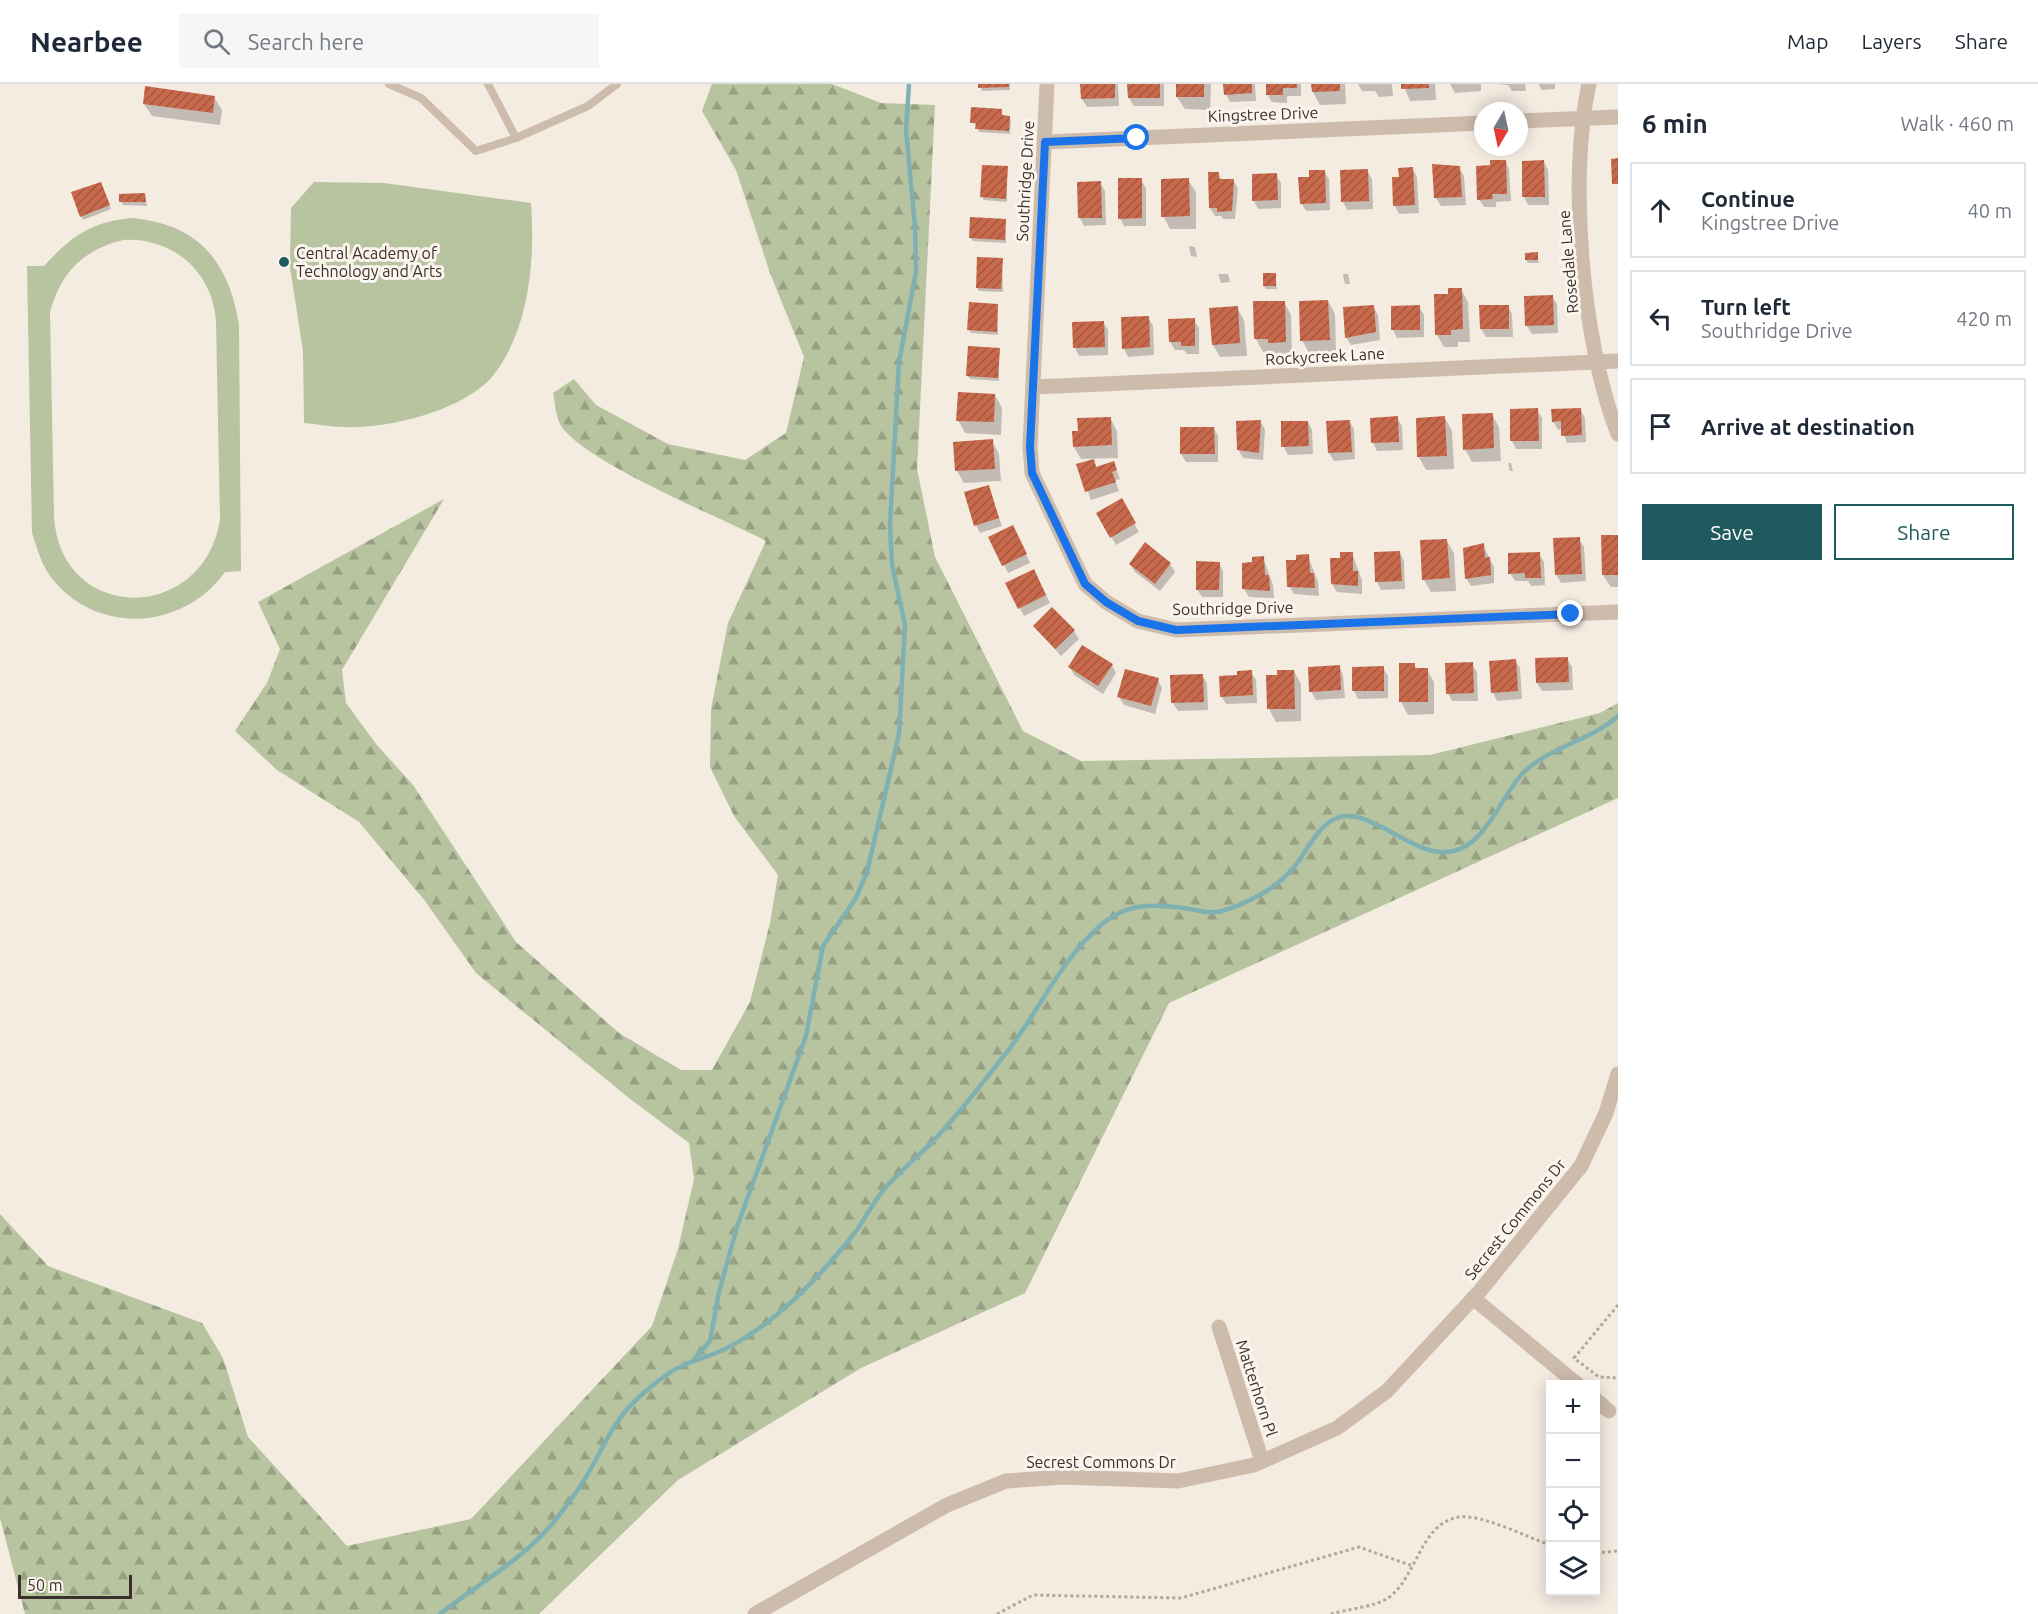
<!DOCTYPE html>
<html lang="en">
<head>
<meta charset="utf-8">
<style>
  :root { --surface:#fff; --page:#f6f6f7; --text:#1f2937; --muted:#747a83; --line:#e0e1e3; --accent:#1f5a5e }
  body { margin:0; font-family:Ubuntu,sans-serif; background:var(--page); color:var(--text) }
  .controls { position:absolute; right:18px; bottom:18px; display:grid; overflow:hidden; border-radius:0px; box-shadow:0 3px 15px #0003 }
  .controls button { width:54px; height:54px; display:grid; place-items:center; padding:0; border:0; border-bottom:2px solid var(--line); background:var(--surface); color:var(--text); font:30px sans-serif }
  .compass { position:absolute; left:1474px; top:18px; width:54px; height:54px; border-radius:50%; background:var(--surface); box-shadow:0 3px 15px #0003; rotate:189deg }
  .scale { position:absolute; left:18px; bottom:15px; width:114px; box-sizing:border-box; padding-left:6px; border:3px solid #3b302b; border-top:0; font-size:16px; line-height:21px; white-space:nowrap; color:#3b302b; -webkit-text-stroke:4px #fbf5ee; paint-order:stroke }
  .stop { position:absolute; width:18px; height:18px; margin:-14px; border:4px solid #1a73e8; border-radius:50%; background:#fff }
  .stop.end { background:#1a73e8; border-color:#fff; box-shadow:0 2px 6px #0008 }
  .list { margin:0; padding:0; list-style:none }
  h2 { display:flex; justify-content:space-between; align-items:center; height:78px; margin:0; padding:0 24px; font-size:26px }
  h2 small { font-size:20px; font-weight:400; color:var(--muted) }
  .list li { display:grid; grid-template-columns:39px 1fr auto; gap:18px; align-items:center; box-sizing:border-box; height:96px; margin:0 12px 12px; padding:0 12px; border:2px solid var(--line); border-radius:0px }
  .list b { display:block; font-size:22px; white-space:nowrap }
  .list p { margin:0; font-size:20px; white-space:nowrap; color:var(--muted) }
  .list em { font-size:20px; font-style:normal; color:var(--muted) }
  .actions { display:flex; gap:12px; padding:18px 24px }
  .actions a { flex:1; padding:14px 0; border:2px solid var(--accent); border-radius:0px; text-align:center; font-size:21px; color:var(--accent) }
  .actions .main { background:var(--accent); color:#fff }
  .icon { flex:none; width:33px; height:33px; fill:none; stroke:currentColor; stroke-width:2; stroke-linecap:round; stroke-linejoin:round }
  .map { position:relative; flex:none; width:1618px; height:1530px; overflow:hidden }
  header { display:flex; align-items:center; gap:36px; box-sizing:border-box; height:84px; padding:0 30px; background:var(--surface); border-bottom:2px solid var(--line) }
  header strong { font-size:28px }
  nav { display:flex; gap:33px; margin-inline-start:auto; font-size:21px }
  .search { width:420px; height:54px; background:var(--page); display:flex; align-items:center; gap:15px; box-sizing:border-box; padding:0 21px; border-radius:0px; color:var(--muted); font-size:22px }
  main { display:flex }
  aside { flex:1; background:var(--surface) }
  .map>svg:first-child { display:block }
  .forest { fill:url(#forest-firs) }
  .garden { fill:#b8c4a0; fill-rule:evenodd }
  .shadow { fill:#0003 }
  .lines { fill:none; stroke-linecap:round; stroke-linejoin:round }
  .stream { stroke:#7fb0b2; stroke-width:4.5 }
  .building { fill:url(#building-hatch) }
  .path { stroke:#b9a596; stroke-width:3; stroke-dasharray:3 3; stroke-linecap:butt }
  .service { stroke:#cdbbac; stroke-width:8 }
  .minor { stroke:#cdbbac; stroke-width:15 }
  .route { stroke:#1a73e8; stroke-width:8 }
  .poi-dot { fill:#1f5a5e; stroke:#fbf5ee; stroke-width:2 }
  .labels { text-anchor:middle; stroke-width:6; stroke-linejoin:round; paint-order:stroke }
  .street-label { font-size:16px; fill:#3b302b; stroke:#fbf5ee }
  .poi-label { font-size:16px; fill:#3b302b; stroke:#fbf5ee; text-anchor:start }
</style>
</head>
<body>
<header>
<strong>Nearbee</strong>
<div class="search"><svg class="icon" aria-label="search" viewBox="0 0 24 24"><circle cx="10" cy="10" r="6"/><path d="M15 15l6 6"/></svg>Search here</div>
<nav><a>Map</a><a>Layers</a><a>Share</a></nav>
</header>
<main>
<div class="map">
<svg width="1618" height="1530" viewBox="0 0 1618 1530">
  <defs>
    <pattern id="forest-firs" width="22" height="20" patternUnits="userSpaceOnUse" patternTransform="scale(1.5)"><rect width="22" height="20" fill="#b8c4a0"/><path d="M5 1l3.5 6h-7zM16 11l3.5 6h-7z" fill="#97a083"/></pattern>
    <pattern id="building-hatch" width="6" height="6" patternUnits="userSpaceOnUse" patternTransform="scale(1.5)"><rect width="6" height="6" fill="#c8694b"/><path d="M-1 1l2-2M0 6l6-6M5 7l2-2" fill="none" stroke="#a4573f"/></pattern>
  </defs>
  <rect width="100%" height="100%" fill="#f4ebe1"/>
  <path class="forest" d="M712 0H832L881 19 935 21 917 385 935 473 1023 647 1081 677 1430 671 1600 629 1618 619V714L1169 919 1025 1209 861 1284 678 1396 539 1530H25L0 1434V1130L48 1182 202 1239 223 1274 248 1353 347 1462 471 1435 652 1242 678 1165 694 1095 689 1059 629 1014 476 889 425 817 359 738 277 686 235 647 267 599 280 565 258 518 444 415 342 586 346 619 376 660 413 701 516 858 619 949 681 986H712L750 918 770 839 778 791 734 732 710 683 711 625 728 539 766 457C723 434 582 378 560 340 556 332 555 318 553 309L574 295 596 321 668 360 745 376 786 349 804 273 770 189 736 86 702 27Z"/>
  <path class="garden" d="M314 98 384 99 531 119C535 175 530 242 495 289 468 326 388 345 344 343 331 343 317 340 304 339L303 267 290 183 291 124Z
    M132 134C198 140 229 177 239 241L241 487 225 488C183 547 95 552 50 492 41 479 37 464 32 449L27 182H44C72 152 90 138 132 134ZM123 156C173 153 213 188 216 238L220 436C203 540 61 540 54 433L50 228C61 188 83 166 123 156Z"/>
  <path class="shadow" d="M980 0H1010V6L982 7Z
    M1082 0H1118L1119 22 1087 23 1082 15Z
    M1129 0H1164V22H1134L1129 14Z
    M1177 0H1211L1210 26 1185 25 1177 13Z
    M1225 0H1255L1256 17 1230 18 1226 10Z
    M1267 0H1301V12H1287V19L1272 18 1267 10Z
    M1313 0H1345L1346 20 1320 21 1313 8Z
    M1358 0H1392L1393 12 1379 13 1375 7H1362Z
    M1403 0H1435L1436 16 1410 17Z
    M1450 0H1481V7L1455 9Z
    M1495 0H1525L1526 7H1512L1508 1Z
    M1538 0H1558H1555V5L1542 6Z
    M214 13 222 26 220 41 152 32 144 20Z
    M1001 27 1003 33H1009L1011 37 1010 50 979 48 977 42 972 38Z
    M1505 77 1509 85 1511 117 1496 118V123H1484L1479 115 1491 83Z
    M1544 78 1548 86 1549 121H1528L1524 113Z
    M1007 84V118L984 116 982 113Z
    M1459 84 1464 92 1466 121 1441 122 1436 114Z
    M1413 85 1417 93 1419 129 1399 130 1395 122 1400 94Z
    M1324 87 1329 95 1330 126 1306 127 1301 119 1311 94Z
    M1367 87 1372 95 1373 125 1347 126 1343 118Z
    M1218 89 1222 96H1233L1238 104 1235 135H1223L1221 132H1215L1210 124Z
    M1276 91 1281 99V124L1258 125 1254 117Z
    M1141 96 1146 104V142H1124L1120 134Z
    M1188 96 1196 108V145H1170L1163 132Z
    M1100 99 1105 107 1106 141 1084 142 1080 134Z
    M102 103 111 125 83 136 81 132Z
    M145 111 147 122 123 121 121 118Z
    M1005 136 1006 159 973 157 971 154Z
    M1189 162 1195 163 1197 173 1191 172Z
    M1537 170 1539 179H1528L1526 176Z
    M1002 175 1003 208 979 207 977 204Z
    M1218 190H1228L1230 198 1221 199Z
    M1275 190 1277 205H1266L1264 202Z
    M1343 190H1348L1350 200H1345Z
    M1461 205 1468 218 1470 258H1458V263H1444L1437 251 1449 211Z
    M1552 212 1557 220 1558 249 1532 250 1527 242Z
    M1328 217 1335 230 1336 268 1309 269 1302 256Z
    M1284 218 1291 231 1292 271 1263 268 1256 255 1255 219Z
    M997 221 998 251 971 249 969 246Z
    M1373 222 1378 231 1380 256 1351 261 1346 253Z
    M1508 222 1512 230 1513 253H1486L1481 245Z
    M1419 223 1424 231V253L1397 254 1393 246Z
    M1237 224 1244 236 1247 272 1220 273 1213 261Z
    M1148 233 1153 242 1154 271 1128 273 1124 265Z
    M1194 236 1199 244V270H1187L1184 266H1175L1170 258Z
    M1103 238 1108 246V271L1079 272 1075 264Z
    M999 265V297L970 295 968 292Z
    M995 311 1002 324 1001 351 965 349 958 336Z
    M1580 325 1585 334 1586 358 1567 359 1562 345 1558 346 1553 337Z
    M1537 326 1542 334V365H1516L1512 357Z
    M1492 331 1499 343 1501 377 1472 378 1465 365Z
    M1110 334 1117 347 1118 374 1081 375 1074 363 1079 348Z
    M1397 334 1402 342 1403 366 1377 367 1373 359Z
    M1445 334 1452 347 1454 385 1426 386 1419 373 1417 335Z
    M1349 337 1354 345 1355 375 1334 377 1329 369Z
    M1261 338 1265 346 1263 376 1243 374 1238 365Z
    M1308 338 1312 346 1313 370 1288 371 1283 362Z
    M1214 344 1218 352V378H1186L1181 370Z
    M992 357 999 370 1001 397 964 399 957 387Z
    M1093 377 1097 384 1113 378 1120 395 1115 396 1119 407 1091 416 1078 381Z
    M1508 379H1511L1513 387H1510Z
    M988 403 1002 442 980 449 976 441Z
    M1121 416 1139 448 1116 461 1098 429Z
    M1017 451 1030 479 1008 489 990 453Z
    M1618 452V503H1611L1603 491Z
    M1579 455 1584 463 1586 497 1561 499 1556 490Z
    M1446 456 1454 469 1456 507 1431 508 1424 496Z
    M1483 461 1494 483V499L1471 502 1466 494Z
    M1352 469 1362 496V510L1337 508 1332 500 1341 475Z
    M1400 469 1404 477 1405 505 1381 506 1377 498Z
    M1539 470 1544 478 1545 501 1531 502 1528 497H1515L1510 489Z
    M1308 472 1318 498 1319 512 1294 510 1289 502 1298 477Z
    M1263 474 1273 501 1274 514 1249 513 1244 505 1253 480Z
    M1219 479 1223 487V513H1202L1197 505Z
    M1130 480H1170L1175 488 1160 507 1135 488Z
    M1038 495 1050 519 1024 532 1007 500Z
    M1034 542 1074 547 1079 555 1061 572Z
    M1567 575 1572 583 1573 606 1542 607 1537 599Z
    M1515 576 1520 584 1522 615 1497 617 1493 609Z
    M1472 580 1477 588 1478 617H1452L1448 609Z
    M1112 581 1116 589 1103 610 1074 591 1070 583Z
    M1400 581H1414L1417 586H1427L1434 598V630L1408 631 1401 618Z
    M1339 582 1343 591 1345 614 1316 616 1311 608Z
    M1383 584 1388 592V614L1358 615 1354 607Z
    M1294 587 1301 600V637L1276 638 1269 625 1279 592Z
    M1251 588 1256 596 1257 619 1226 620 1221 612 1239 593Z
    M1202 591 1207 599 1208 626 1178 627 1173 619Z
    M1158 596 1162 604 1155 630 1124 621 1119 613Z"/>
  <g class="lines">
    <path class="stream" d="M693 1277 710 1257 719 1208 737 1143 806 952 823 862 856 814 867 788 899 650 905 541 892 480 890 440 899 278 916 188 915 142 906 46 909 0
      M440 1530C479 1499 526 1474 557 1434 568 1420 580 1404 589 1388 604 1362 614 1336 637 1315 649 1304 667 1288 682 1282 696 1275 712 1272 727 1264 778 1238 821 1192 856 1147 867 1132 875 1114 888 1101 902 1085 919 1072 934 1056 961 1028 986 995 1010 964 1041 923 1061 876 1100 842 1128 817 1156 820 1190 825 1201 827 1211 830 1222 827 1249 819 1277 804 1295 782 1307 767 1318 741 1337 734 1365 722 1408 766 1440 768 1484 771 1498 715 1523 689 1549 663 1590 657 1618 632"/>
  </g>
  <path class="building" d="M978 0H1009V3L978 4Z
    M1080 0H1115V14L1081 15Z
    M1127 0H1160V14H1128Z
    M1176 0H1204V13H1176Z
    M1223 0H1252V9L1224 11Z
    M1266 0H1297V4H1283V11H1266Z
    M1311 0H1340V7L1312 8Z
    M1401 0H1429V4L1401 5Z
    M145 2 215 12 213 29 143 20Z
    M971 23 1002 25V31L1010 32 1009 47 975 45 976 39H970Z
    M1618 74V100H1612L1611 75Z
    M1490 76H1506L1507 110H1492L1493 115 1477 116 1476 82 1490 81Z
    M1544 76 1545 113H1522V77Z
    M1432 80 1460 82 1462 113 1434 114Z
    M982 81 1008 82 1006 115 980 113Z
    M1413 83 1415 121 1393 122 1392 93H1399L1398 84Z
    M1368 85 1369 117 1341 118 1340 86Z
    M1309 86H1325L1326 119 1300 120 1298 93H1309Z
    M1208 88H1219V95H1234L1232 127 1217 128V124H1209Z
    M1277 89 1278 116 1252 117V90Z
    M1118 94H1142V134L1118 135Z
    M1189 94 1190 132 1161 133V95Z
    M1101 97 1102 134H1078L1077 98Z
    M101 98 110 121 80 133 71 108Z
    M145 109 146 118H119V110Z
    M970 133 1006 135 1005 156 969 154Z
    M1538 168V176H1525V169Z
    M977 173 1003 174 1001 205 976 204Z
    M1263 189H1276V202H1263Z
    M1448 204H1462L1463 245 1451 246V251H1435L1434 210H1448Z
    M1553 211 1554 241 1525 242 1524 212Z
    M1328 216 1330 256 1300 257 1299 217Z
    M1253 217H1285L1286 258 1268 259V255H1254Z
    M969 218 998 220 997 248 967 246Z
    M1374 221 1376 248 1345 254 1343 223Z
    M1420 221V246H1391V222Z
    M1479 221H1509V245H1480Z
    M1238 222 1240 259 1212 261 1209 224Z
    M1149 232 1150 263 1122 265 1121 233Z
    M1195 234V262H1181V258H1169L1168 235Z
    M1104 237 1105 263 1073 264 1072 238Z
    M968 262 1000 264 998 294 966 292Z
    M958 308 995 310 994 338 956 337Z
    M1538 324 1539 357H1510V325Z
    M1581 324 1582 351 1561 352V337L1552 338 1551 325Z
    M1493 329 1494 364 1463 366 1462 330Z
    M1398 332 1399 358 1371 359 1370 334Z
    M1445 332 1447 372 1417 373 1416 334Z
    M1111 333 1112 361 1073 363 1072 347H1078L1077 334Z
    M1261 336 1259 369 1237 366 1236 337Z
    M1350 336 1352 368 1328 369 1326 337Z
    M1281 337H1308L1309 362 1281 363Z
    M1180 343H1214L1215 370H1180Z
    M993 355 995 385 955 387 953 358Z
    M1094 375 1096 383 1114 377 1117 386 1112 388 1116 398 1085 408 1076 380Z
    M989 401 999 434 974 442 964 408Z
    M1122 414 1136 439 1110 454 1096 429Z
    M1013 441 1027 470 1002 482 988 453Z
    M1601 451H1618V491H1602Z
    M1580 453 1582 490 1555 491 1553 454Z
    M1447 455 1450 494 1422 496 1420 456Z
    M1145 458 1171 479 1155 500 1129 480Z
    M1484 459 1485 474 1490 473 1491 491 1465 495 1463 464Z
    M1400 467 1402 497 1375 498 1374 468Z
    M1340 468H1353V487H1358V502L1331 500 1330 474H1340Z
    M1540 468 1541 494H1525V489L1508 490V469Z
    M1309 470 1310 489H1314L1315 504 1287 503 1286 476H1296V471Z
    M1264 472 1265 491H1269L1270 507 1242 505V479L1252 478V473Z
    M1196 477 1220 478 1219 506H1196Z
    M1034 485 1046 511 1018 525 1005 499Z
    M1052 523 1075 546 1055 565 1033 542Z
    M1082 561 1113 580 1098 602 1068 583Z
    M1568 573 1569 598 1536 599 1535 574Z
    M1516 575 1518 607 1491 609 1489 577Z
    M1473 578 1474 609 1446 610 1445 579Z
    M1399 579H1415V584H1428V618H1399Z
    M1340 581 1341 606 1309 608 1308 583Z
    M1384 582V607H1352V583Z
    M1125 585 1159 594 1151 622 1117 613Z
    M1252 586 1253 611 1220 613 1219 592 1237 591V587Z
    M1277 586H1294L1295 625H1267L1266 591H1277Z
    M1203 590 1204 618 1171 619 1170 591Z"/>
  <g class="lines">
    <path class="path" d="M1618 1221 1574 1274 1599 1293 1618 1294
      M1596 1469 1618 1467
      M997 1530 1033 1511 1181 1514 1359 1463 1413 1482
      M1331 1530C1348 1525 1374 1523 1388 1514 1417 1494 1420 1439 1459 1433 1482 1430 1527 1453 1550 1461"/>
    <path class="service" d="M389 0 421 14 476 67 516 54
      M488 0 516 54 588 22 617 0"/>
    <path class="minor" d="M1047 0 1030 363 1032 389 1085 500 1106 518 1138 537 1176 546 1618 528
      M1589 0C1568 95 1582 259 1618 350
      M1519 37 1618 33
      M1045 58 1483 39
      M1034 303 1618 277
      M1473 1214 1577 1300
      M1219 1243 1262 1377
      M1596 1316 1609 1327
      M755 1530 947 1421 1006 1397 1063 1393 1178 1397 1254 1381 1337 1344 1387 1307 1480 1207 1581 1082 1606 1029 1618 990"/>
  </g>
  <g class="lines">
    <path class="route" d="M1137 54 1045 58 1030 363 1032 389 1085 500 1106 518 1138 537 1176 546 1571 530"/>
  </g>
  <circle class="poi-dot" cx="284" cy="178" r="6"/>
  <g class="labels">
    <g class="street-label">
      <text transform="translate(1263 30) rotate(-2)" y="6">Kingstree Drive</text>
      <text transform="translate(1025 97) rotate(-87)" y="6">Southridge Drive</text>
      <text transform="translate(1568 178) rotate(-95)" y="6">Rosedale Lane</text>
      <text transform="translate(1325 272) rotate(-3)" y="6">Rockycreek Lane</text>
      <text transform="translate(1233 524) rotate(-1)" y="6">Southridge Drive</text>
      <text transform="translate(1515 1135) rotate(-51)" y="6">Secrest Commons Dr</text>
      <text transform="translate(1257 1304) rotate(72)" y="6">Matterhorn Pl</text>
      <text x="1101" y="1384">Secrest Commons Dr</text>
    </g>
    <g class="poi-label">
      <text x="296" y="175">Central Academy of<tspan x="296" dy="18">Technology and Arts</tspan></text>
    </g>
  </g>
</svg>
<div class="controls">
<button>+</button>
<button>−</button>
<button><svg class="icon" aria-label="locate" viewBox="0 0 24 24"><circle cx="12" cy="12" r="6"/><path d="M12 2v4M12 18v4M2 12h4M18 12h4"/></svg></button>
<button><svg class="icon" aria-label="layers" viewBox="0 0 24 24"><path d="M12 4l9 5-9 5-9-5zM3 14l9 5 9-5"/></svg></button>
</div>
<svg class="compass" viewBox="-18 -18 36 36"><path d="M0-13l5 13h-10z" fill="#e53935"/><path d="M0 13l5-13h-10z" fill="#747a83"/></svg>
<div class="scale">50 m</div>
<div class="stop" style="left:1137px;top:54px"></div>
<div class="stop end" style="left:1571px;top:530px"></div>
</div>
<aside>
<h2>6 min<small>Walk · 460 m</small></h2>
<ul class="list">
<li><svg class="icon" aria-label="ahead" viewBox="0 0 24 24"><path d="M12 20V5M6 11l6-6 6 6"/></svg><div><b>Continue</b><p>Kingstree Drive</p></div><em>40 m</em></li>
<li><svg class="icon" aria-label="left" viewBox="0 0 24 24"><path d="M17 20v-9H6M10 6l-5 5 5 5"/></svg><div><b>Turn left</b><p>Southridge Drive</p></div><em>420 m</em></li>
<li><svg class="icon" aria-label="arrive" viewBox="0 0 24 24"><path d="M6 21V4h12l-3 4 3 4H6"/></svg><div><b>Arrive at destination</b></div></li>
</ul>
<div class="actions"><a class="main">Save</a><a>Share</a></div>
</aside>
</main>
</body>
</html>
